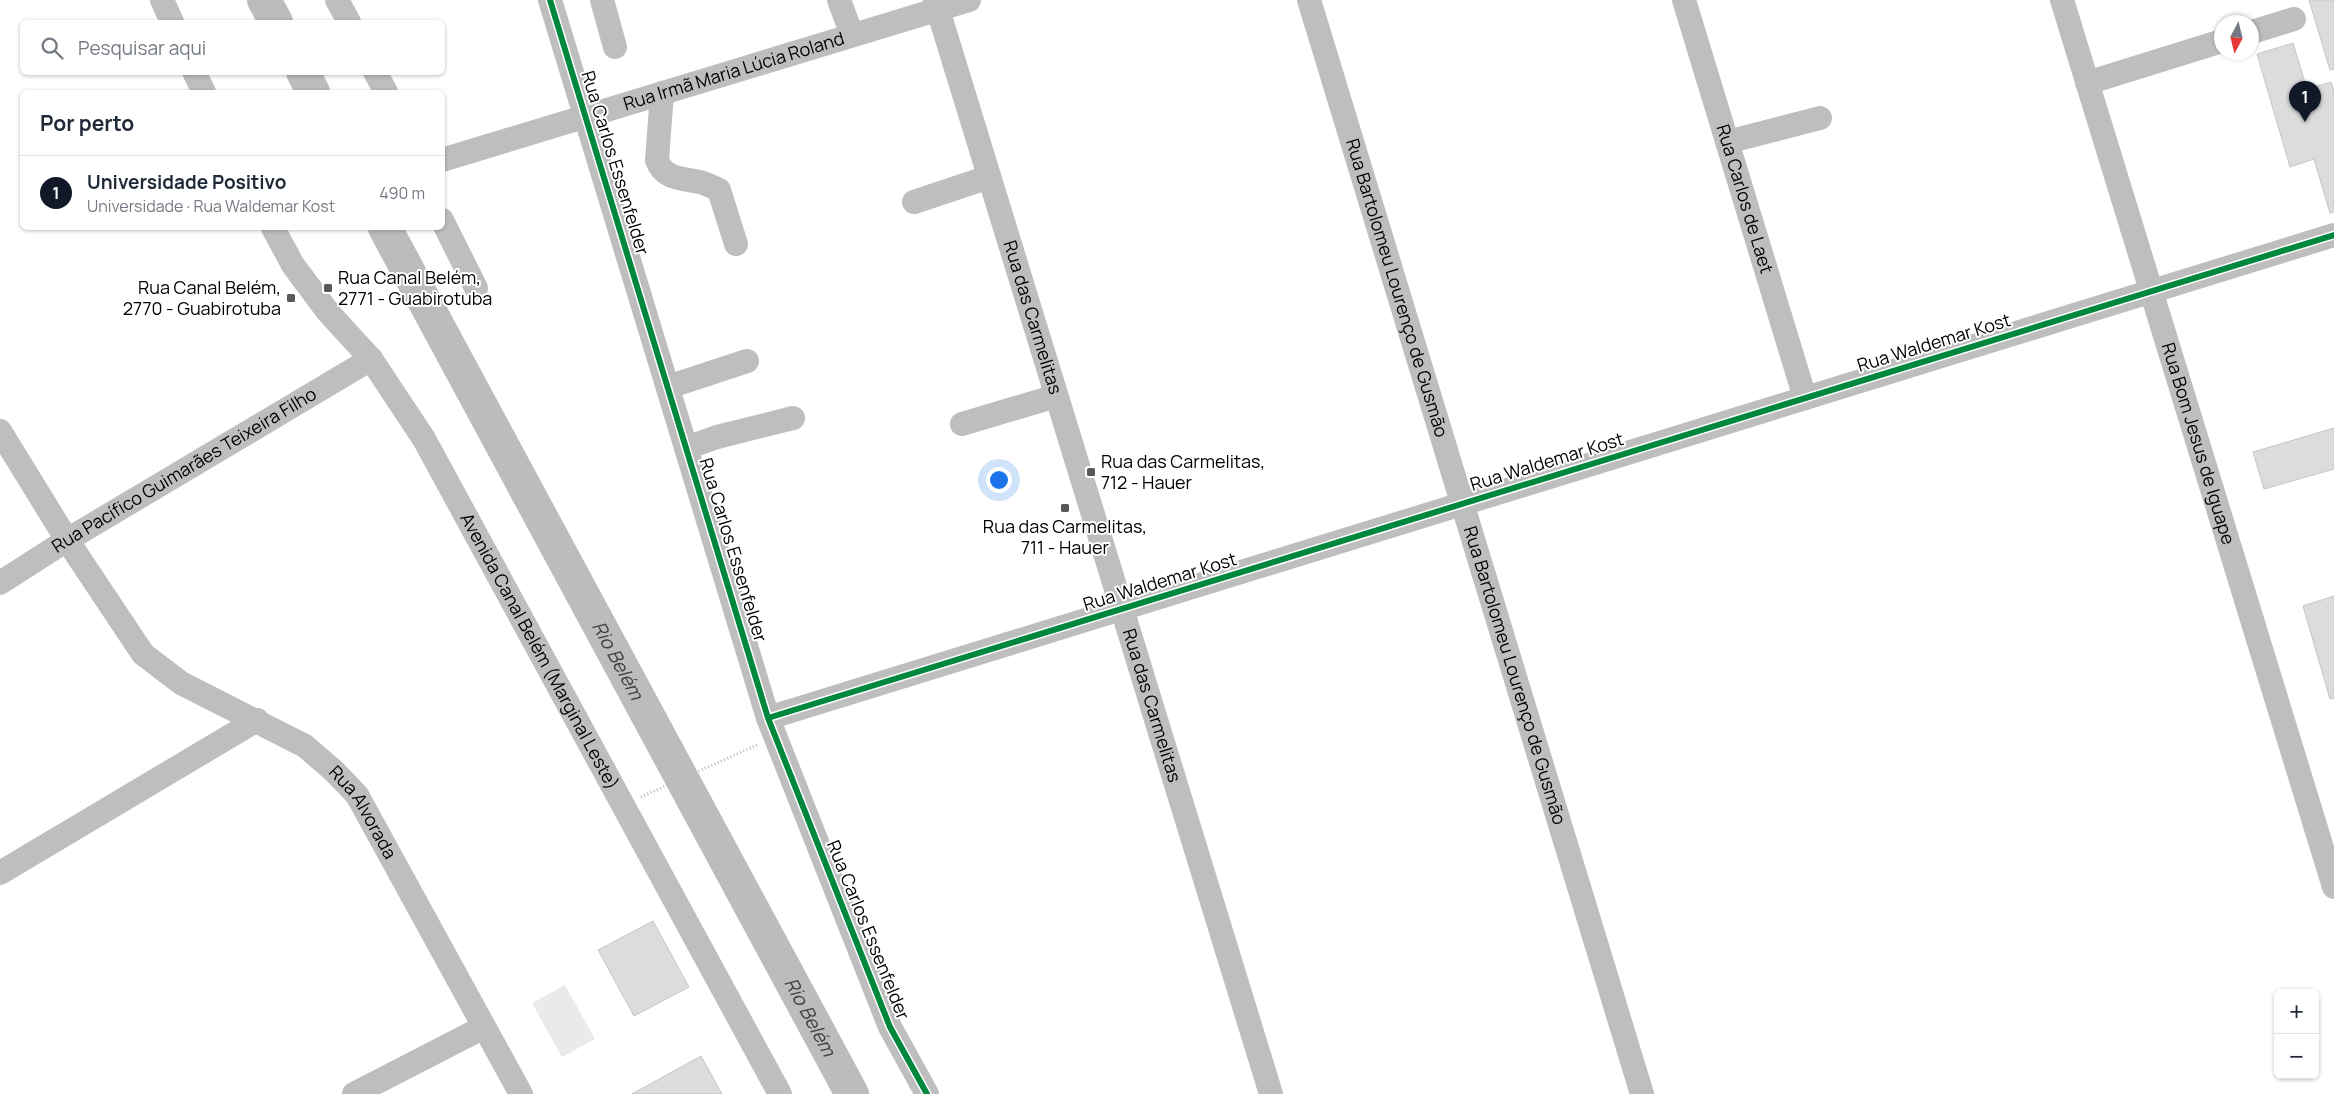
<!DOCTYPE html>
<html lang="pt">
<head>
<meta charset="utf-8">
<style>
  :root { --surface:#fff; --page:#f6f6f7; --text:#1f2937; --muted:#747a83; --line:#e0e1e3; --accent:#111827 }
  body { margin:0; font-family:Manrope,sans-serif; background:var(--page); color:var(--text) }
  .controls { position:absolute; right:15px; bottom:15px; display:grid; overflow:hidden; border-radius:8px; box-shadow:0 1px 4px #0004 }
  .controls button { width:45px; height:45px; display:grid; place-items:center; padding:0; border:0; border-bottom:1px solid var(--line); background:var(--surface); color:var(--text); font:25px sans-serif }
  .compass { position:absolute; left:2214px; top:15px; width:45px; height:45px; border-radius:50%; background:var(--surface); box-shadow:0 1px 4px #0004; rotate:187deg }
  .you { position:absolute; left:998px; top:479px; width:18px; height:18px; margin:-12px; border:4px solid #fff; border-radius:50%; background:#1a73e8; box-shadow:0 0 0 8px #1a73e833 }
  .badge { display:grid; place-items:center; width:32px; height:32px; border-radius:50%; background:var(--accent); color:#fff; font-size:16px; font-weight:700 }
  .pin { position:absolute; translate:-50% -41px; filter:drop-shadow(0 1px 2px #0008) }
  .pin::after { content:''; position:absolute; top:26px; width:18px; height:15px; background:inherit; clip-path:polygon(0 0,100% 0,50% 100%) }
  .list { margin:0; padding:0; list-style:none }
  h2 { display:flex; justify-content:space-between; align-items:center; height:65px; margin:0; padding:0 20px; font-size:21px }
  h2 small { font-size:16px; font-weight:400; color:var(--muted) }
  .list li { display:grid; grid-template-columns:32px 1fr auto; gap:15px; align-items:center; box-sizing:border-box; height:75px; padding:0 20px; border-top:1px solid var(--line) }
  .list b { display:block; font-size:19px; white-space:nowrap }
  .list p { margin:0; font-size:16px; white-space:nowrap; color:var(--muted) }
  .list em { font-size:16px; font-style:normal; color:var(--muted) }
  .icon { flex:none; width:28px; height:28px; fill:none; stroke:currentColor; stroke-width:2; stroke-linecap:round; stroke-linejoin:round }
  .map { position:relative; flex:none; width:2334px; height:1094px; overflow:hidden }
  .search { position:absolute; background:var(--surface); box-shadow:0 1px 4px #0004; left:20px; top:20px; width:425px; height:55px; display:flex; align-items:center; gap:12px; box-sizing:border-box; padding:0 18px; border-radius:8px; color:var(--muted); font-size:19px }
  .panel { position:absolute; background:var(--surface); box-shadow:0 1px 4px #0004; left:20px; top:90px; width:425px; height:140px; border-radius:8px }
  .map>svg:first-child { display:block }
  .green { fill:#eaeaea }
  .lines { fill:none; stroke-linecap:round; stroke-linejoin:round }
  .river { stroke:#bcbcbc; stroke-width:34 }
  .building { fill:#dcdcdc; stroke:#c5c5c5 }
  .path { stroke:#b8b8b8; stroke-width:3; stroke-dasharray:1 2.5; stroke-linecap:butt }
  .minor { stroke:#bebebe; stroke-width:24 }
  .cycleway-casing { stroke:#fff; stroke-width:9 }
  .cycleway { stroke:#00873e; stroke-width:6 }
  .poi-dot { fill:#595959; stroke:#fff; stroke-width:2 }
  .labels { text-anchor:middle; stroke-width:4; stroke-linejoin:round; paint-order:stroke }
  .street-label { font-size:18px; fill:#000; stroke:#fff }
  .poi-label { font-size:18px; fill:#000; stroke:#fff; text-anchor:start }
  .water-label { font-size:19px; font-style:italic; fill:#404040; stroke:#fff }
</style>
</head>
<body>
<div class="map">
<svg width="2334" height="1094" viewBox="0 0 2334 1094">
  <rect width="100%" height="100%" fill="#fff"/>
  <path class="green" d="M565 985 595 1039 562 1057 532 1003Z"/>
  <g class="lines">
    <g class="river">
      <path d="M264 0 276 22"/>
      <path d="M303 72 313 92"/>
      <path id="s1" d="M385 228 852 1094"/>
    </g>
  </g>
  <path class="building" d="M2309 0H2334V69L2330 70Z
    M2293 43 2307 89 2331 82 2334 91V212L2330 213 2314 159 2290 167 2257 54Z
    M2334 428V469L2264 489 2253 452Z
    M2334 596V698L2330 699 2303 606Z
    M653 921 689 987 634 1016 598 950Z
    M701 1056 722 1094H632Z"/>
  <g class="lines">
    <path class="path" d="M641 797 757 745"/>
    <g class="minor">
      <path d="M162 0 172 22"/>
      <path d="M337 0 349 22"/>
      <path d="M550 0 768 718 890 1027 927 1094"/>
      <path d="M602 0 615 47"/>
      <path d="M839 0 852 35"/>
      <path id="s2" d="M935 0 1271 1094"/>
      <path id="s3" d="M1309 0 1642 1094"/>
      <path id="s4" d="M1684 0 1805 398"/>
      <path id="s5" d="M2062 0 2334 887"/>
      <path d="M2252 32 2294 19"/>
      <path d="M194 72 204 92"/>
      <path d="M375 72 386 92"/>
      <path d="M2087 83 2222 41"/>
      <path d="M662 93 657 160C664 180 683 178 700 182 707 184 713 187 719 190L736 244"/>
      <path d="M1727 142 1820 118"/>
      <path id="s6" d="M442 160 969 0"/>
      <path d="M914 202 989 177"/>
      <path d="M442 220 476 288"/>
      <path id="s7" d="M273 228 293 265 328 312 371 359 424 439 780 1094"/>
      <path d="M668 387 747 361"/>
      <path d="M962 424 1056 396"/>
      <path id="s8" d="M0 431 67 540 143 654 181 683 305 746 334 771 357 795 521 1094"/>
      <path d="M686 448 717 437 793 418"/>
      <path id="s9" d="M0 583 67 540 371 359"/>
      <path d="M768 718 2334 235"/>
      <path d="M0 873 257 720"/>
      <path d="M354 1094 484 1027"/>
    </g>
    <defs>
      <path id="cycleway" d="M550 0 768 718 890 1027 927 1094
        M768 718 2334 235"/>
    </defs>
    <use href="#cycleway" class="cycleway-casing"/>
    <use href="#cycleway" class="cycleway"/>
  </g>
  <g class="poi-dot">
    <rect x="323" y="283" width="10" height="10" rx="2.5"/>
    <rect x="286" y="293" width="10" height="10" rx="2.5"/>
    <rect x="1086" y="467" width="10" height="10" rx="2.5"/>
    <rect x="1060" y="503" width="10" height="10" rx="2.5"/>
  </g>
  <g class="labels">
    <g class="street-label">
      <text dy="6" stroke="none"><textPath href="#s6" startOffset="305">Rua Irmã Maria Lúcia Roland</textPath></text>
      <text transform="translate(615 163) rotate(73)" y="6">Rua Carlos Essenfelder</text>
      <text dy="6" stroke="none"><textPath href="#s4" startOffset="208">Rua Carlos de Laet</textPath></text>
      <text dy="6" stroke="none"><textPath href="#s3" startOffset="301">Rua Bartolomeu Lourenço de Gusmão</textPath></text>
      <text dy="6" stroke="none"><textPath href="#s2" startOffset="332">Rua das Carmelitas</textPath></text>
      <text transform="translate(1934 343) rotate(-17)" y="6">Rua Waldemar Kost</text>
      <text dy="6" stroke="none"><textPath href="#s5" startOffset="464">Rua Bom Jesus de Iguape</textPath></text>
      <text transform="translate(1547 462) rotate(-17)" y="6">Rua Waldemar Kost</text>
      <text dy="6" stroke="none"><textPath href="#s9" startOffset="216">Rua Pacífico Guimarães Teixeira Filho</textPath></text>
      <text transform="translate(733 550) rotate(73)" y="6">Rua Carlos Essenfelder</text>
      <text transform="translate(1160 582) rotate(-17)" y="6">Rua Waldemar Kost</text>
      <text dy="6" stroke="none"><textPath href="#s7" startOffset="502">Avenida Canal Belém (Marginal Leste)</textPath></text>
      <text dy="6" stroke="none"><textPath href="#s3" startOffset="706">Rua Bartolomeu Lourenço de Gusmão</textPath></text>
      <text dy="6" stroke="none"><textPath href="#s2" startOffset="738">Rua das Carmelitas</textPath></text>
      <text dy="6" stroke="none"><textPath href="#s8" startOffset="541">Rua Alvorada</textPath></text>
      <text transform="translate(868 930) rotate(68)" y="6">Rua Carlos Essenfelder</text>
    </g>
    <g class="poi-label">
      <text x="338" y="284">Rua Canal Belém,<tspan x="338" dy="21">2771 - Guabirotuba</tspan></text>
      <text x="281" y="294" text-anchor="end">Rua Canal Belém,<tspan x="281" dy="21">2770 - Guabirotuba</tspan></text>
      <text x="1101" y="468">Rua das Carmelitas,<tspan x="1101" dy="21">712 - Hauer</tspan></text>
      <text x="1065" y="533" text-anchor="middle">Rua das Carmelitas,<tspan x="1065" dy="21">711 - Hauer</tspan></text>
    </g>
    <g class="water-label">
      <text dy="7" stroke="none"><textPath href="#s1" startOffset="491">Rio Belém</textPath></text>
      <text dy="7" stroke="none"><textPath href="#s1" startOffset="896">Rio Belém</textPath></text>
    </g>
  </g>
</svg>
<div class="controls">
<button>+</button>
<button>−</button>
</div>
<svg class="compass" viewBox="-18 -18 36 36"><path d="M0-13l5 13h-10z" fill="#e53935"/><path d="M0 13l5-13h-10z" fill="#747a83"/></svg>
<div class="you"></div>
<div class="pin badge" style="left:2305px;top:122px">1</div>
<div class="search"><svg class="icon" aria-label="search" viewBox="0 0 24 24"><circle cx="10" cy="10" r="6"/><path d="M15 15l6 6"/></svg>Pesquisar aqui</div>
<section class="panel">
<h2>Por perto<small></small></h2>
<ul class="list">
<li><span class="badge">1</span><div><b>Universidade Positivo</b><p>Universidade · Rua Waldemar Kost</p></div><em>490 m</em></li>
</ul>
</section>
</div>
</body>
</html>
